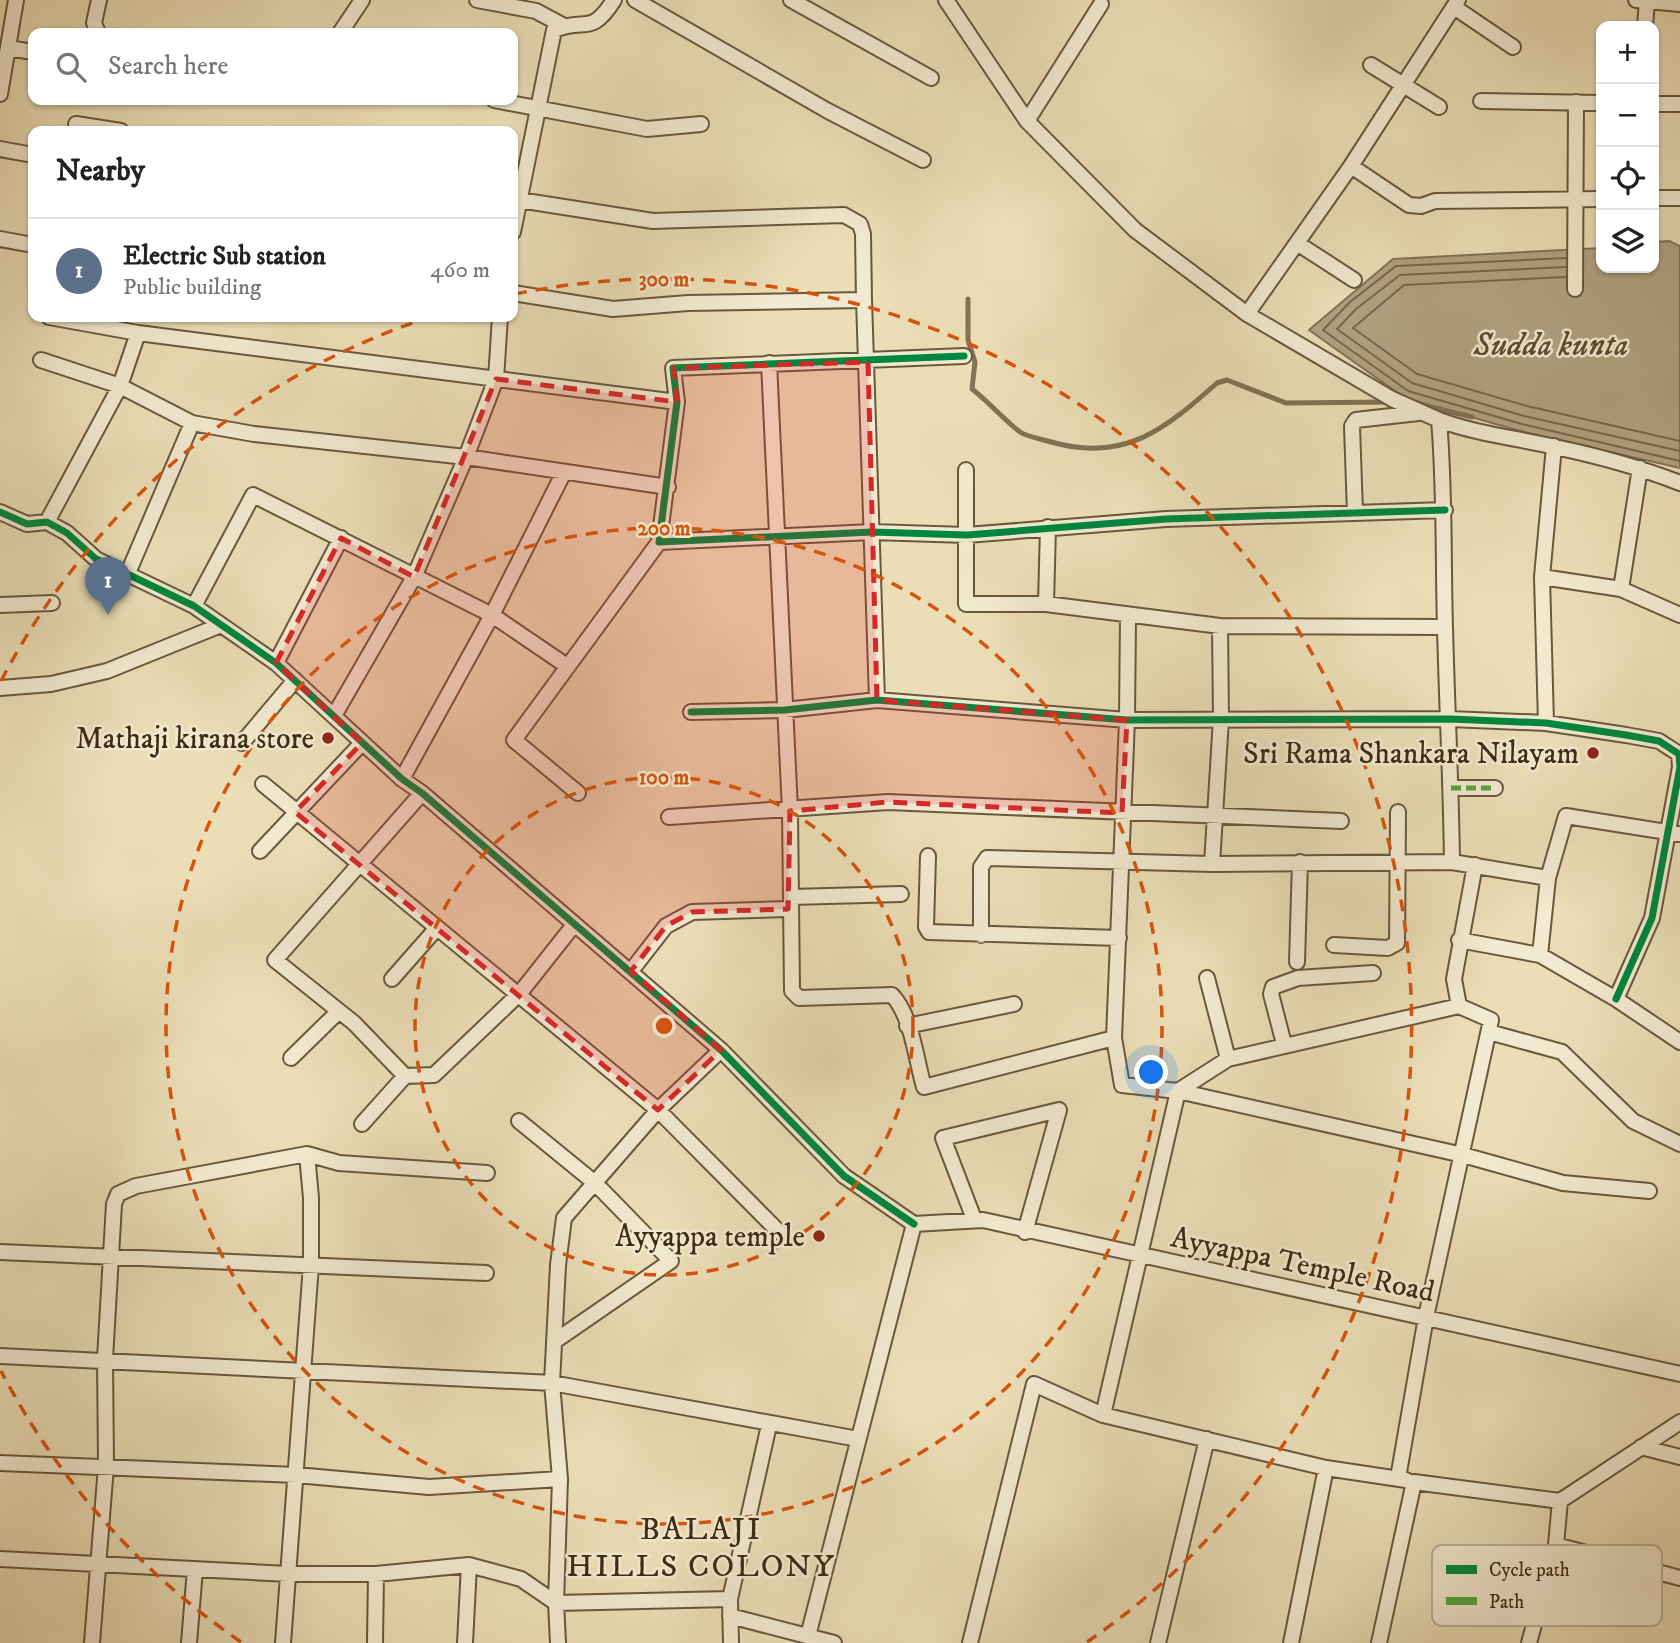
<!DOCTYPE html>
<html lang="en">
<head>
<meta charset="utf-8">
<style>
  :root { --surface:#fff; --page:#f6f6f6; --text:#222; --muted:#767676; --line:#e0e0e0; --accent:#8f2418 }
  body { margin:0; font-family:"IM FELL DW Pica",serif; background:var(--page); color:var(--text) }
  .controls { position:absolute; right:21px; top:21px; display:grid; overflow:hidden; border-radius:14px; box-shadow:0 2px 5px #0004 }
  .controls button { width:63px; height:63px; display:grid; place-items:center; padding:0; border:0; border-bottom:2px solid var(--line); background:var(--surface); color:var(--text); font:35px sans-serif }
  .you { position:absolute; left:1152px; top:1073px; width:24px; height:24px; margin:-18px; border:5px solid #fff; border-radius:50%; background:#1a73e8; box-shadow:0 0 0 10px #1a73e833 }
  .badge { display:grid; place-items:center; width:46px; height:46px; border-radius:50%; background:var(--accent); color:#fff; font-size:23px; font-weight:700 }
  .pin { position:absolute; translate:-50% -58px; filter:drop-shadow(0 2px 4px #0008) }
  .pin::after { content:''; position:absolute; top:37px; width:24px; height:21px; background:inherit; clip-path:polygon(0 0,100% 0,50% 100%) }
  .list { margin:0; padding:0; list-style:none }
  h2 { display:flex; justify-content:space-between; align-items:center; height:91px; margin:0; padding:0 28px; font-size:30px }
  h2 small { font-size:23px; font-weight:400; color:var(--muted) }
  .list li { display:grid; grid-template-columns:46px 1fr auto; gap:21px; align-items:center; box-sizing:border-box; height:105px; padding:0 28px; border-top:2px solid var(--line) }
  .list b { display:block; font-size:26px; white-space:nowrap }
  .list p { margin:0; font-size:23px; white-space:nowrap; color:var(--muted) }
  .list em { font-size:23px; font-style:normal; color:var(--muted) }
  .icon { flex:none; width:38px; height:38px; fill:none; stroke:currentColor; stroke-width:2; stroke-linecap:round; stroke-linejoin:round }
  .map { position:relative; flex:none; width:1680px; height:1643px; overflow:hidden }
  .search { position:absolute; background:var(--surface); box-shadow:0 2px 5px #0004; left:28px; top:28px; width:490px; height:77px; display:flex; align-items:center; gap:18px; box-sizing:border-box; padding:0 24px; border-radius:14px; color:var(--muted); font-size:26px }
  .panel { position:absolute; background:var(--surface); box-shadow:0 2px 5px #0004; left:28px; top:126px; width:490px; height:196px; border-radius:14px }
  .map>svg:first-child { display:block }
  .water { fill:#b1a180; stroke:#837255; stroke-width:2 }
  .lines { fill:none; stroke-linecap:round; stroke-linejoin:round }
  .shore { stroke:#78664a; stroke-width:2 }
  .stream { stroke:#837255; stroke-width:5 }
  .minor-casing { stroke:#6a583d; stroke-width:18 }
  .minor { stroke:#f2ead0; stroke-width:14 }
  .quiet { stroke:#54a43f; stroke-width:5; stroke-dasharray:10 5; stroke-linecap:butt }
  .cycleway-casing { stroke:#f2ead0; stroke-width:11 }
  .cycleway { stroke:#00873e; stroke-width:7 }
  .marked { fill:#d62828; fill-opacity:0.2; stroke:#d62828; stroke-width:5; stroke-dasharray:14 9; stroke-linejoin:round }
  .ring { fill:none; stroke:#d7540d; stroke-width:3.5; stroke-dasharray:12 9 }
  .poi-dot { fill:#8f2418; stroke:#f2ead0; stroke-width:2.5 }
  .labels { text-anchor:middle; stroke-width:5; stroke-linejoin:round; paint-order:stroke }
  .poi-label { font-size:30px; fill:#3f2b14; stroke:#f2ead0; text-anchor:end }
  .street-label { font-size:30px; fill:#3f2b14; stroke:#f2ead0 }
  .water-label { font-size:32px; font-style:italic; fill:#614e34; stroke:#f2ead0 }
  .neighbourhood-label { font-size:32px; letter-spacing:2px; fill:#3f2b14; stroke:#f2ead0 }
  .key { fill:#f2ead0; stroke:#bcb198; stroke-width:2 }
  .key-label { font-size:19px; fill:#3f2b14 }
  .centre { fill:#d7540d; stroke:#f2ead0; stroke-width:3.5 }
  .ring-label { font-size:21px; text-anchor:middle; font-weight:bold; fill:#d7540d; stroke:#f2ead0; stroke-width:5; stroke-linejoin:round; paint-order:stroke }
</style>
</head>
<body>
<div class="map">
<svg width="1680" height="1643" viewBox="0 0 1680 1643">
  <rect width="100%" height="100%" fill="#ebdeb7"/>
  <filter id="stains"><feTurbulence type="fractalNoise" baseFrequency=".00286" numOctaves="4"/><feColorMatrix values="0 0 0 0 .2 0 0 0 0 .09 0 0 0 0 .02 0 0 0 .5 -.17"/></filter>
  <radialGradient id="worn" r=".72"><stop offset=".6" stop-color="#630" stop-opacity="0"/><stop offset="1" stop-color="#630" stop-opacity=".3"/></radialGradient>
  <path class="water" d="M1669 241 1680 246V468L1520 431 1405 398 1309 330 1393 259 1601 248V268H1654V242Z"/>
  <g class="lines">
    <path class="shore" d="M1566 258 1396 266 1350 302 1323 330 1408 391 1522 424 1680 461
      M1566 267 1400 275 1356 309 1337 329 1412 383 1524 416 1680 451
      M1566 277 1404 285 1353 328 1417 374 1527 406 1680 441"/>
    <path class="stream" d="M968 299V340L975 362 972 389C989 402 1003 419 1020 432 1028 437 1041 439 1051 442 1125 463 1165 429 1217 383L1227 380 1286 403 1390 402
      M1414 403 1472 417"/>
    <defs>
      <path id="minor" d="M477 0 536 11 564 26
        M635 0 828 111 923 160
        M791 0 931 78
        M946 0 1027 121 1135 230 1247 314 1392 399 1439 420C1445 490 1443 558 1445 628 1447 706 1451 784 1452 862
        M1636 0 1680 4
        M1454 7 1513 47
        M1645 26 1647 1
        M98 33 94 23 99 0
        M340 33 362 0
        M8 48 33 52
        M1371 65 1439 107
        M0 94 16 0
        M494 100 647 129 701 124
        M1481 101 1601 103
        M1654 104H1680
        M1027 121 1101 4
        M76 124 121 131
        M0 149 33 155
        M1351 166 1409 205 1421 206 1435 201 1601 199
        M1654 198H1680
        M513 199 653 221 844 215 860 224 863 234 864 300
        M513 232 554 30C587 17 590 37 614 0
        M0 239 33 245
        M1297 243 1354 280
        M1575 289 1576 102
        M513 293 613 309 688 303 864 300 877 700
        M1247 314 1351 166 1458 0
        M49 317 138 333 677 402
        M964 356 673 368 677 402 659 542 872 532 967 535 1166 519 1445 510
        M41 360 120 386 192 423 254 434 466 457 668 487
        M769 363 790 811 792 991 799 998 892 995C912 1016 916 1060 924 1087L1114 1038
        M1439 420C1477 434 1516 438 1555 447 1598 456 1639 467 1680 483
        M966 470V604H1046L1220 626 1445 627
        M0 512 27 524 47 522 67 533 96 559 194 606 276 663 402 779 422 793 721 1050 844 1176 914 1224
        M1355 513 1352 426 1356 420 1418 413
        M47 522 120 386 138 333
        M128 573 192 423
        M1542 577 1621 589 1680 615
        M1621 589 1640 468
        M1046 604 1048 527
        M0 605 52 603
        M194 606 253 495 492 615 567 666
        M276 663 341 538
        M0 688 51 684 107 671 221 625
        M691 712 785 710 877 700 1127 720 1450 719 1546 723 1626 735 1659 741 1679 754 1680 767 1652 918 1616 999
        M335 714 414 577 466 457 496 379 500 317
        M1546 723 1542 577 1554 446
        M242 743 295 680
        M402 779 492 615 564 472
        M263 784 658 1110 779 1232
        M1451 788H1495
        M422 793 275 960 354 1023 405 1076 434 1075 520 993 573 926
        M578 793 514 740 659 542
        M669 817 888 802 1341 821
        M260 851 362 743
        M928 856 926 927 929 932 1119 938
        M1212 864 1221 719 1220 626
        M792 897 901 894
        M981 935V867L987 858 1212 864 1452 862 1548 878
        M1459 940 1540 955 1616 999 1680 1042
        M1334 945 1388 948 1397 943 1398 812
        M1540 955 1548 878 1566 816 1680 834
        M1297 962 1300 862
        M631 971 666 926 692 912 788 909
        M1207 978 1228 1059
        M392 979 436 929
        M907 1026 1014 1004
        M1489 1032 1562 1052 1633 1121 1680 1144
        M1284 1044 1271 994 1273 987 1298 978 1373 973
        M291 1058 339 1011
        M1178 1091 1463 1155 1563 1183 1649 1191
        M1178 1091 1228 1059 1459 1006
        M519 1121 595 1183 671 1261 555 1341
        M362 1124 405 1076
        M974 1219 943 1138 1059 1110 1025 1232
        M914 1224 983 1220 1680 1374
        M0 1252 486 1273
        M0 1356 552 1383 858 1439
        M1103 1415 1178 1091 1122 1085 1114 1038 1127 720 1128 617
        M1641 1447 1680 1457
        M0 1463 296 1475 429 1487 560 1479
        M1398 1478 1426 1317 1491 1020 1459 1006 1454 979 1475 865
        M1556 1545 1680 1578
        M1468 1554 1548 1573
        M0 1559 288 1574H376L469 1565 521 1579 556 1603 730 1599
        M730 1616 834 1643
        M808 1636 914 1224
        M92 1643 106 1466 105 1359 114 1204 118 1194 136 1186 307 1154
        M189 1643 195 1569
        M283 1643 311 1265V1198L307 1154 339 1163 487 1173
        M375 1643 376 1574
        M465 1643 469 1565
        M558 1643 556 1603 560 1479 552 1383 558 1265 564 1218 658 1110 721 1050
        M731 1643 730 1599 769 1425
        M970 1643 1034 1384 1103 1415 1326 1468
        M1158 1643 1207 1439
        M1291 1643 1326 1468 1406 1480
        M1379 1643 1414 1482 1560 1501
        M1529 1643 1556 1545 1560 1501 1680 1422"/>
    </defs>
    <use href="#minor" class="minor-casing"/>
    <use href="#minor" class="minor"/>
    <path class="quiet" d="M1451 788H1495"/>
    <defs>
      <path id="cycleway" d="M964 356 673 368 677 402 659 542 872 532 967 535 1166 519 1445 510
        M0 512 27 524 47 522 67 533 96 559 194 606 276 663 402 779 422 793 721 1050 844 1176 914 1224
        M691 712 785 710 877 700 1127 720 1450 719 1546 723 1626 735 1659 741 1679 754 1680 767 1652 918 1616 999"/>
    </defs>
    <use href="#cycleway" class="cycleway-casing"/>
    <use href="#cycleway" class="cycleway"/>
  </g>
  <path class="marked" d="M868 362 877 700 1127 720 1122 813 888 802 790 811 788 909 692 912 666 926 631 971 721 1050 658 1110 295 812 362 743 276 663 341 538 414 577 496 379 677 402 673 368Z"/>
  <g class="ring">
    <circle cx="664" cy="1026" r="249"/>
    <circle cx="664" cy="1026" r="498"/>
    <path d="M241 1642A747 747 0 0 1 1 1371M1 681A747 747 0 0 1 427 318M515 294A747 747 0 0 1 1087 1642"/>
  </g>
  <g class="poi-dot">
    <circle cx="328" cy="738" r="7"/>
    <circle cx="1593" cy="753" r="7"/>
    <circle cx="819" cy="1236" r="7"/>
  </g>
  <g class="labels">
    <g class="poi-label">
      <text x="314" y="748">Mathaji kirana store</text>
      <text x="1579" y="763">Sri Rama Shankara Nilayam</text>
      <text x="805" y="1246">Ayyappa temple</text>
    </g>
    <g class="street-label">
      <text transform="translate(1303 1264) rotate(12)" y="10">Ayyappa Temple Road</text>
    </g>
    <g class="water-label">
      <text x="1551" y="355">Sudda kunta</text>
    </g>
    <g class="neighbourhood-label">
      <text x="701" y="1539">BALAJI<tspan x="701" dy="37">HILLS COLONY</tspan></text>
    </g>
  </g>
  <rect x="1432" y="1545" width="230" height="81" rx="10" class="key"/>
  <rect x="1446" y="1565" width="31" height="9" fill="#00873e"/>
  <rect x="1446" y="1597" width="31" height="8" fill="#54a43f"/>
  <g class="key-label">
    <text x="1489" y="1576">Cycle path</text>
    <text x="1489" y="1608">Path</text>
  </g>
  <circle cx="664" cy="1026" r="10" class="centre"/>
  <g class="ring-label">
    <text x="664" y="286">300 m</text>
    <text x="664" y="535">200 m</text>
    <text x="664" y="784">100 m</text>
  </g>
  <rect width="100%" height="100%" filter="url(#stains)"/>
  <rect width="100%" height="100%" fill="url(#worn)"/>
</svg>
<div class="controls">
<button>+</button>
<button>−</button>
<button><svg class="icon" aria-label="locate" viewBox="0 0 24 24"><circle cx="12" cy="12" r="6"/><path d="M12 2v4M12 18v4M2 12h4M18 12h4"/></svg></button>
<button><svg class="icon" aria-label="layers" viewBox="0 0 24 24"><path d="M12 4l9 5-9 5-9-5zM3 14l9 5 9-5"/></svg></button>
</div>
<div class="you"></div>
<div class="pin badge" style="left:108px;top:615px;background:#5c6f8a">1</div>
<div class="search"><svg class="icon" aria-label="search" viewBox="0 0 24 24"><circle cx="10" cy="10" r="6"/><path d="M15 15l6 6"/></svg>Search here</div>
<section class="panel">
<h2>Nearby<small></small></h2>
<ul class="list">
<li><span class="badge" style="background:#5c6f8a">1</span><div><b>Electric Sub station</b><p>Public building</p></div><em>460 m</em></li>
</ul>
</section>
</div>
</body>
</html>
